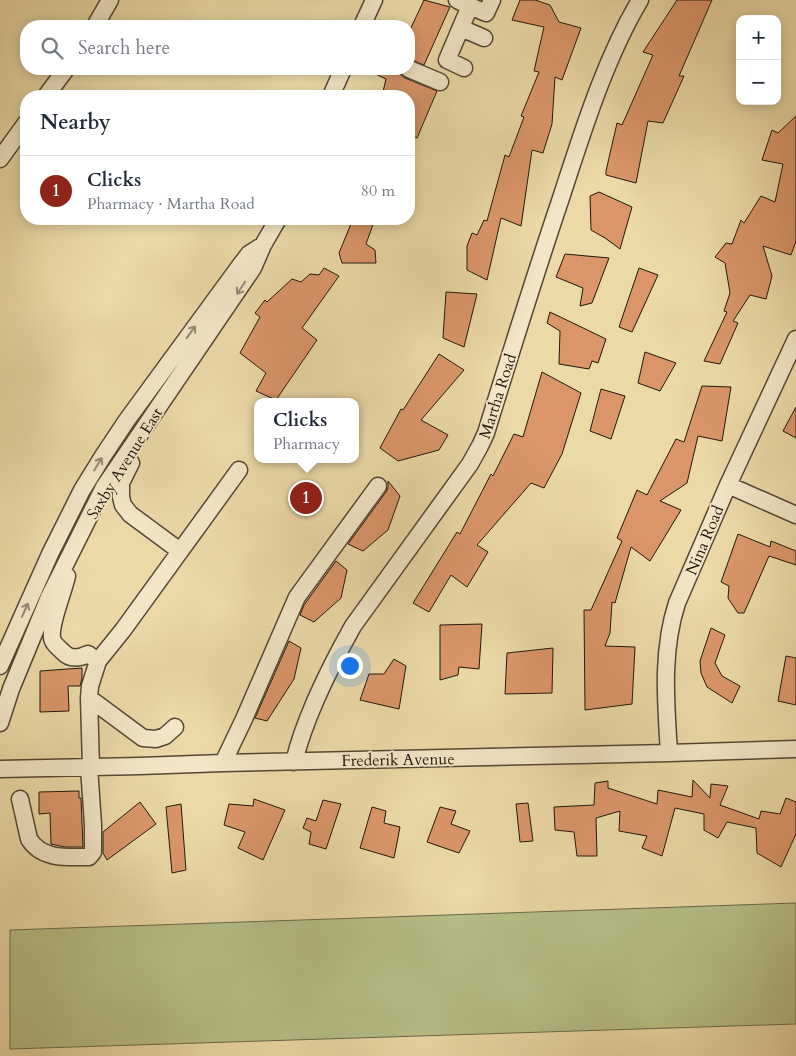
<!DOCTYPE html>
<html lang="en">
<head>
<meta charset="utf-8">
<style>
  :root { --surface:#fff; --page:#f2f2f3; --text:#1f2937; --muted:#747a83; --line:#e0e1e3; --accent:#8f2418 }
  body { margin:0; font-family:Cardo,serif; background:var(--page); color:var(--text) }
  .controls { position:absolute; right:15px; top:15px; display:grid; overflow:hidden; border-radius:10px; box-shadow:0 2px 12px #0003 }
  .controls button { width:45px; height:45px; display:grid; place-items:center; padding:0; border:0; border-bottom:1px solid var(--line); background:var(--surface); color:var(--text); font:25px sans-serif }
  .you { position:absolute; left:349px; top:665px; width:18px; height:18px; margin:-12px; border:4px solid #fff; border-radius:50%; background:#1a73e8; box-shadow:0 0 0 8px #1a73e833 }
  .badge { display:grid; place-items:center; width:32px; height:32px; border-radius:50%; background:var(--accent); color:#fff; font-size:16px; font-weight:700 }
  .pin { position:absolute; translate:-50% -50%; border:2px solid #fff; box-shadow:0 1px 5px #0006 }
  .popup { position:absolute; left:254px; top:398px; width:105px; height:65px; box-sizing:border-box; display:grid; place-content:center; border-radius:10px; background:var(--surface); filter:drop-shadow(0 1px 4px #0005); font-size:16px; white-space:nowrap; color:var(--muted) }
  .popup b { font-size:19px; color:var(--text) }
  .popup::after { content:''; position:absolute; left:50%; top:100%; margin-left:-10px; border:10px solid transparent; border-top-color:var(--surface) }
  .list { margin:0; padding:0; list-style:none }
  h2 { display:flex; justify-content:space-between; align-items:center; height:65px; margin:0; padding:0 20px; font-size:21px }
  h2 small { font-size:16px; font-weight:400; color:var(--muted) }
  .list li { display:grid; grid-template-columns:32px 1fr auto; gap:15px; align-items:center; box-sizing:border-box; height:70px; padding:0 20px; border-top:1px solid var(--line) }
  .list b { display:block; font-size:19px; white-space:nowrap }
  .list p { margin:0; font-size:16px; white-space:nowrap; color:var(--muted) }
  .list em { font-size:16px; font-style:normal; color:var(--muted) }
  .icon { flex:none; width:28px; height:28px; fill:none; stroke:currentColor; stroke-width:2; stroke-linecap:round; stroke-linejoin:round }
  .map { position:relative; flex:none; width:796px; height:1056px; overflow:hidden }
  .search { position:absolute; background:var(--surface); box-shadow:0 2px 12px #0003; left:20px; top:20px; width:395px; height:55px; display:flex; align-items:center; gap:12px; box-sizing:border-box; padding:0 18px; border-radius:20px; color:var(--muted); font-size:19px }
  .panel { position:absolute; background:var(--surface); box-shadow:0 2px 12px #0003; left:20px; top:90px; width:395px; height:135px; border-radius:20px }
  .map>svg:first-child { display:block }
  .green { fill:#b7bf88; stroke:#6c6a4c }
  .building { fill:#da9669; stroke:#22160f }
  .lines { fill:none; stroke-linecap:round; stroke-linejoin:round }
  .minor-casing { stroke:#544735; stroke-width:19 }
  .minor { stroke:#f2e6c6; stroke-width:16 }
  .oneway { stroke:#948874 }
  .labels { text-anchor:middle; stroke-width:4; stroke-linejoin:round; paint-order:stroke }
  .street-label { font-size:16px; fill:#22160f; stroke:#f2e6c6 }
</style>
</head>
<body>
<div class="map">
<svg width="796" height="1056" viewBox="0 0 796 1056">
  <rect width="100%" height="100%" fill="#ebd9a7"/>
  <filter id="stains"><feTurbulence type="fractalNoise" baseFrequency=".004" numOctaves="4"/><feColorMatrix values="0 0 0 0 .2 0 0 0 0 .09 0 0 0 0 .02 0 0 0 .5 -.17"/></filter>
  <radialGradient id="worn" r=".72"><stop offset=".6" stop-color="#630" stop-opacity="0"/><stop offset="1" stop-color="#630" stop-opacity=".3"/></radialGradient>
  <path class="green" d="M796 903V1024L10 1049V930Z"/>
  <path class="building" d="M424 0 450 7 424 65 409 59V32Z
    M520 0H535L550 5 559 22 581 28 562 80 555 77 552 124 543 153 532 150 521 226 501 218 487 280 467 270V246L472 233 477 235 484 220 487 221 505 155 509 157 524 117 521 116 539 72 534 71 544 27 512 20Z
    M677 0H712L679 76H684L663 123 648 121 636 183 606 175V171L617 123 622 125 653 55 643 52Z
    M365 69H393L399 71 401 75 405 78 437 91 417 138 409 134V96H382L386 79Z
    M796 116V241L791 255 763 246 772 276 766 299 750 295 733 321 738 323 720 364 704 361 727 312 724 311 730 293 725 263 715 257 726 243 732 244 741 220 744 223 761 196 775 202 783 164 762 160 772 130 778 133Z
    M599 192 632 207 620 249 605 238 591 230 590 196Z
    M353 219H375L366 244 375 250 376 263H342L339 253Z
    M565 254 609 258 592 303 580 306 583 288 556 277Z
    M324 268 339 276 302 328 317 340 276 400 256 391 266 373 240 353 260 317 255 313 265 300 267 302 292 279 301 282 310 274 319 275Z
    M639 268 658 275 632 332 619 327Z
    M446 292 477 294 464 347 443 338Z
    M550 312 606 339 598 363 592 361 589 369 559 364 560 331 547 323Z
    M645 352 676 363 660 391 638 383Z
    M439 354 464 370 421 420 448 435 439 450 398 461 380 448 401 409 403 410Z
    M542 372 581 393 562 454 544 488 531 483 477 545 488 552 467 587 451 575 429 612 413 603 457 532 460 534 491 474 493 476 514 434 523 437Z
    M702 386 731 387 722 441 698 436 687 483 660 501 681 510 650 561 631 547 615 603 612 602 610 633 605 646 635 647 632 704 585 710 584 610H591L622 541 617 538 637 490 647 495 676 439 684 442Z
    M601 389 625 396 611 439 590 431Z
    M796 407V438L783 431Z
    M388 481 400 496 388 530 363 551 348 544 386 492 388 488Z
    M738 534 770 547 771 541 796 551V565L769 556 744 613H738L728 598 729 586 721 582Z
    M336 561 347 570 341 598 314 622 300 615 304 605Z
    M482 624 479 669 459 667 458 675 440 680V625Z
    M711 628 725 635 715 663 722 676 740 686 732 703 707 687 701 673 700 661Z
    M289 641 301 648 294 679 267 721 255 718Z
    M553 648 552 693 505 694 507 653Z
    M786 656 796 658V705L778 701Z
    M394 659 406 666 399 709 360 700 369 674H384Z
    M82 668V678L80 686H68L69 711 40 712V671Z
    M693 780 710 798 711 784 728 786 720 805 759 819 761 811 780 814 786 798 796 802V834L781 867 757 853 756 828 727 822 718 838 704 830V814L675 808 662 856 642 848 647 836 619 831 620 811 596 818 597 856H577L574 832 555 830 554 807 594 805 595 783 608 781V788L657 804 658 790 692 797Z
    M79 791V798H81L83 847H65L51 844 50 813 39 814V792Z
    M254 799 285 810 263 860 238 848 245 832 224 825 229 804 253 806Z
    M323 800 341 804 326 849 309 844 311 832 303 828 307 818 316 821Z
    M140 802 156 824 107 860 103 853V832Z
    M528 803 533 841 520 842 516 804Z
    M181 804 186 870 172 873 166 807Z
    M372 807 386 811 384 823 400 827 394 858 360 848Z
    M440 807 456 811 451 824 470 831 459 853 427 842Z"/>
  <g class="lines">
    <defs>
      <path id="minor" d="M457 0 470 6 447 60 464 68
        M470 6 486 13 492 0
        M95 26 110 0
        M362 26 374 0
        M461 28 484 38
        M409 69 440 82
        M46 96 66 69
        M331 96 343 69
        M0 159 26 123
        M131 463 121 483V497L123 505 130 514 180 551
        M728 485 796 515
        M67 576C64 591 50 623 52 637 52 643 59 648 63 652 70 660 80 658 88 654L98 661
        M0 666 50 554 82 490 103 456 127 420 239 267 249 254 263 245
        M89 698 143 738 156 739 165 736 175 727
        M0 723 11 689 49 597 104 487 253 268 263 245 278 219
        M669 753C666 703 661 652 677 603L728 485 796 339
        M294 762C305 716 330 667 353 626L470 464 480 446 486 433C510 355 534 278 560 201 582 134 604 61 640 0
        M223 763 244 719 297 597 378 486
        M91 767 89 698 90 686 98 661 123 630 239 470
        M0 769 140 766 223 763 669 753 796 749
        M20 799 29 839C42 860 67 857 89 857L93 852V825L89 767"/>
    </defs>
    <use href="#minor" class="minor-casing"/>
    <use href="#minor" class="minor"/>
  </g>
  <defs><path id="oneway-shaft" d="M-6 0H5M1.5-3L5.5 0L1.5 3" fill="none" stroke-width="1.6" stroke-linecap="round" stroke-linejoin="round" transform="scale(1.25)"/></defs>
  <g class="oneway">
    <use href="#oneway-shaft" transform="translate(241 288) rotate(123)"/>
    <use href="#oneway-shaft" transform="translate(191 332) rotate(-54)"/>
    <use href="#oneway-shaft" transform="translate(98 464) rotate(-59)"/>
    <use href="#oneway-shaft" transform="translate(25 610) rotate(-66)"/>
  </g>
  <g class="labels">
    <g class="street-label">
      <text transform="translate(497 396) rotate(-72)" y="6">Martha Road</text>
      <text transform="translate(124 463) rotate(-58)" y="6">Saxby Avenue East</text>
      <text transform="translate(704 540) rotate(-67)" y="6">Nina Road</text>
      <text transform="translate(398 759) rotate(-1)" y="6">Frederik Avenue</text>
    </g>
  </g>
  <rect width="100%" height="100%" filter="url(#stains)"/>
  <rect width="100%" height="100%" fill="url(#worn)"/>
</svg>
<div class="controls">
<button>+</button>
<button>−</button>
</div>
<div class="you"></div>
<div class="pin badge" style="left:306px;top:498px">1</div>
<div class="popup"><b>Clicks</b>Pharmacy</div>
<div class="search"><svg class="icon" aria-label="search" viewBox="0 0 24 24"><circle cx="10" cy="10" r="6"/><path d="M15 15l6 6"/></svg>Search here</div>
<section class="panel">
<h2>Nearby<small></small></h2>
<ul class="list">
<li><span class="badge">1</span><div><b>Clicks</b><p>Pharmacy · Martha Road</p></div><em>80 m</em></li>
</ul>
</section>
</div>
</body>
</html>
